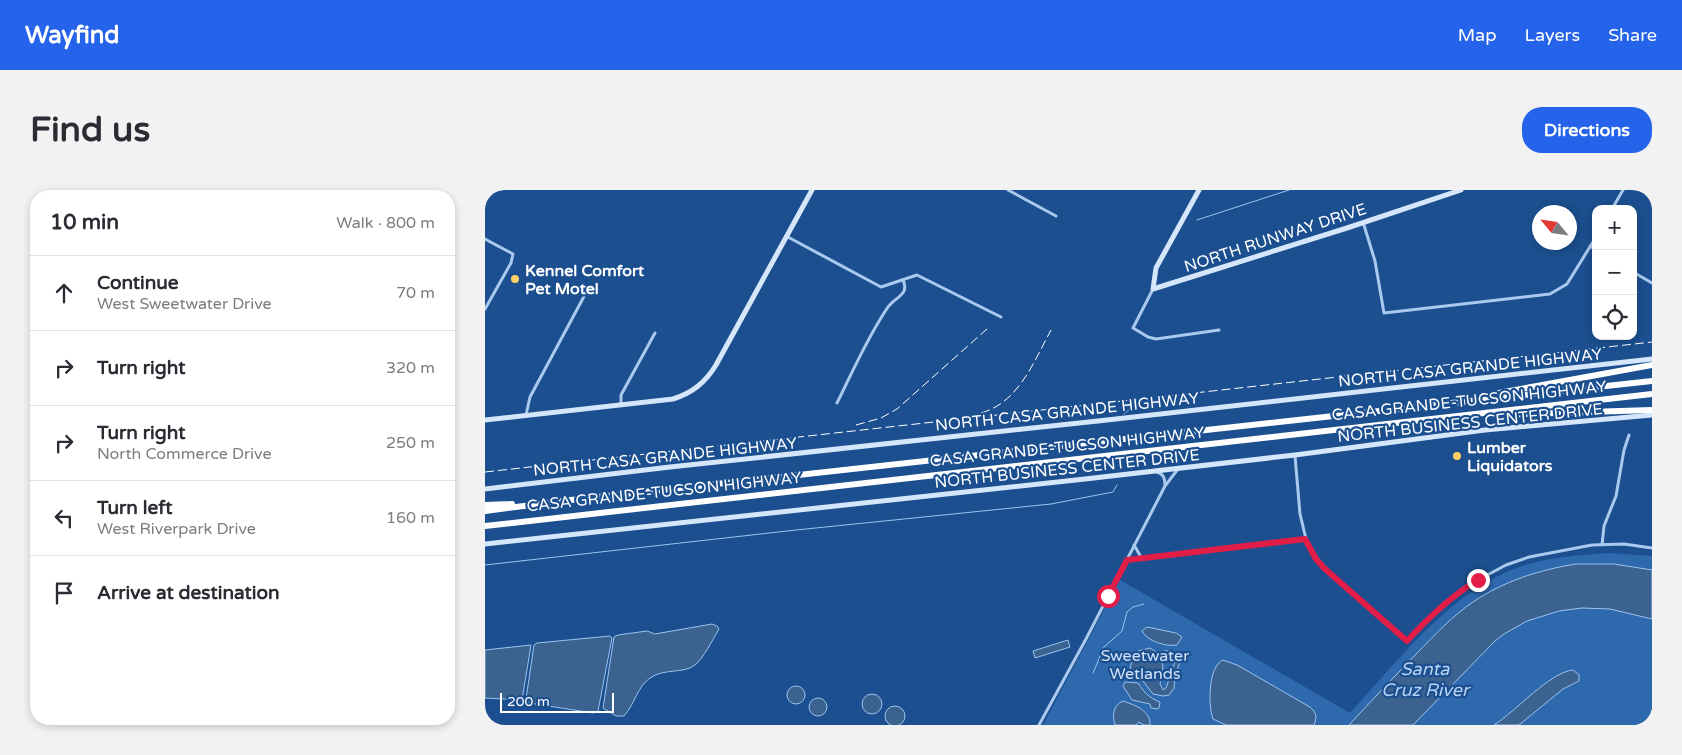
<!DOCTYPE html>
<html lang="en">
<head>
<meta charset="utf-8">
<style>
  :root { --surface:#fff; --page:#f2f2f3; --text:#2b2b33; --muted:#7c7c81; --line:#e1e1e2; --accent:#2563eb }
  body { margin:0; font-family:"Varela Round",sans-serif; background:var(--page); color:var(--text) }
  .controls { position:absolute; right:15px; top:15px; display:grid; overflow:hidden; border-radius:10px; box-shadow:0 2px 8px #0003 }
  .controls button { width:45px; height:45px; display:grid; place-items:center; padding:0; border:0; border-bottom:1px solid var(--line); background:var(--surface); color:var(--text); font:25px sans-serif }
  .compass { position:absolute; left:1047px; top:15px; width:45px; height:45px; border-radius:50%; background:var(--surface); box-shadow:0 2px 8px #0003; rotate:299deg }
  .scale { position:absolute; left:15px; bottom:12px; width:114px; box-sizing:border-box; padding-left:5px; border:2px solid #fff; border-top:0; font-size:14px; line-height:18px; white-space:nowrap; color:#fff; -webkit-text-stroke:4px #1b4f8f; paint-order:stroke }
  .stop { position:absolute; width:15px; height:15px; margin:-11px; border:4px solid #e11d48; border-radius:50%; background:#fff }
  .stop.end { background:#e11d48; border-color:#fff; box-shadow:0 1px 5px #0008 }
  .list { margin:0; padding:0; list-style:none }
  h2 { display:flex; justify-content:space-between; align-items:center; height:65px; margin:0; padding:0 20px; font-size:21px }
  h2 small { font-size:16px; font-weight:400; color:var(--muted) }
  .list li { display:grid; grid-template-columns:32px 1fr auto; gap:15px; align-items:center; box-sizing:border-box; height:75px; padding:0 20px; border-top:1px solid var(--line) }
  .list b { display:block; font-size:19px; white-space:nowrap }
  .list p { margin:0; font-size:16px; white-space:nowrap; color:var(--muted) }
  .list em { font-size:16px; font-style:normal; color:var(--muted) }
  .icon { flex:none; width:28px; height:28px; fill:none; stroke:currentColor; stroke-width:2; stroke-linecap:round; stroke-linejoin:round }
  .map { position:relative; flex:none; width:1167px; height:535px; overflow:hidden; border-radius:20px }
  header { display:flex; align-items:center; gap:30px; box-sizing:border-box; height:70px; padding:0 25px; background:var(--accent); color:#fff }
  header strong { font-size:24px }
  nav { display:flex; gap:28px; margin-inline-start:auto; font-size:18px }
  .intro { display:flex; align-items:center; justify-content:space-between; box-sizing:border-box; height:120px; padding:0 30px }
  h1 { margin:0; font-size:35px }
  .button { padding:12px 22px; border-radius:20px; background:var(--accent); color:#fff; font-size:18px; font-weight:700 }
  main { display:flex; gap:30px; padding:0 30px }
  aside { flex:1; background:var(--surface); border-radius:20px; box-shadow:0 2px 8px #0003 }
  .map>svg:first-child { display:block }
  .green { fill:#2e69ad }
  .water { fill:#3c6290; stroke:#9cc4f0; fill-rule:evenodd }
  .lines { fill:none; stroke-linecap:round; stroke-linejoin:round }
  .stream { stroke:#9cc4f0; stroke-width:1 }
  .street { stroke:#a9c9ee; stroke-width:3 }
  .secondary { stroke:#d6e6fa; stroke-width:5 }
  .highway { stroke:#fff; stroke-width:6 }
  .rail { stroke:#fff; stroke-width:1; stroke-dasharray:9 4; stroke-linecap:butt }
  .route { stroke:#e11d48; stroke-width:6 }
  .poi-dot { fill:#ffd166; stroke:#1b4f8f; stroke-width:2 }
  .labels { text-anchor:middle; stroke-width:4.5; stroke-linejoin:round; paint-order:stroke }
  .street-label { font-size:16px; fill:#fff; stroke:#1b4f8f }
  .poi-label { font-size:16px; font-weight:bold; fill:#fff; stroke:#1b4f8f; text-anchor:start }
  .park-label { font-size:16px; fill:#cfe3fa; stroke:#1b4f8f }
  .water-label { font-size:18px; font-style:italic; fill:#b5d3f5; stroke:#1b4f8f }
</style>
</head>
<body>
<header>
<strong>Wayfind</strong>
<nav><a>Map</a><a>Layers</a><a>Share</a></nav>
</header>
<div class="intro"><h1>Find us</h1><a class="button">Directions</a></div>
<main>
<aside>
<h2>10 min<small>Walk · 800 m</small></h2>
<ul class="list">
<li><svg class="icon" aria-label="ahead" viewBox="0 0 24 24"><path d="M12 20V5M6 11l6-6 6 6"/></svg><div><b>Continue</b><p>West Sweetwater Drive</p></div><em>70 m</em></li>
<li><svg class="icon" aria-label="right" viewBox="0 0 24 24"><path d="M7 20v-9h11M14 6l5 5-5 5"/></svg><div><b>Turn right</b></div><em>320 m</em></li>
<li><svg class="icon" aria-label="right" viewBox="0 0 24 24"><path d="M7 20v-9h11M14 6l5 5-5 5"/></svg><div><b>Turn right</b><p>North Commerce Drive</p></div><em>250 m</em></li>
<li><svg class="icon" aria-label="left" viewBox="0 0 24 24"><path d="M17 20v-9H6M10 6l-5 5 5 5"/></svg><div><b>Turn left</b><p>West Riverpark Drive</p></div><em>160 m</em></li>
<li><svg class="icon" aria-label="arrive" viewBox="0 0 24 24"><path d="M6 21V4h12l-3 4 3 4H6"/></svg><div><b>Arrive at destination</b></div></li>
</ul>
</aside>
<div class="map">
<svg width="1167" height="535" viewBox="0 0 1167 535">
  <rect width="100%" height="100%" fill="#1b4f8f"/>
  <path class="green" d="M1124 363 1167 366V535H558L635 390 865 523C915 469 963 403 1034 377 1063 367 1094 365 1124 363Z"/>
  <path class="water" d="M1091 374H1129L1167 380V429L1125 419 1097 418 1074 421 1042 431 1019 444 1010 451 928 535H864C886 511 909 487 932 463 950 445 967 426 988 412 1019 391 1054 380 1091 374Z
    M227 434 232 436 234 439C228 449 218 469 210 475 199 484 179 478 165 488 152 497 150 514 139 526H131L118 518 129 447 133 445 162 441 170 444Z
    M662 437 691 443 697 447 692 455C681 457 662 451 657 441Z
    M125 446 127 448 113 521 108 523 44 513 41 509 49 455 52 453Z
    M583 450 585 457 550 468 548 461Z
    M46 455 37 510 0 508V460Z
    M665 458 673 463C683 459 690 460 696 469L690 486 689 498 684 505 678 506 668 504 658 491 646 486C643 476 648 469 653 461ZM679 465 690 467 691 469 681 498 678 500 675 494 678 477 676 468Z
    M738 470 752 475 825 517C832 523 832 527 829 535H741L728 529C723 515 723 477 738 470Z
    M1088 480 1094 485V491L1078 499 1034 535H1009C1030 522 1065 482 1088 480Z
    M640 492 653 493C659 502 664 508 675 512L674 518 672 519 666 518 665 514 647 510 638 496Z
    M302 505a9 9 0 1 1 18 0a9 9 0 1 1-18 0Z
    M377 514a10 10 0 1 1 20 0a10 10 0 1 1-20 0Z
    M324 517a9 9 0 1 1 18 0a9 9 0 1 1-18 0Z
    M638 511C650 515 666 521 665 535H659L654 532 651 535H630C627 526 628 515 638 511Z
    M400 526a10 10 0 1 1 20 0a10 10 0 1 1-20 0Z"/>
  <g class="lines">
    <path class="stream" d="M712 30 804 0
      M639 224 644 220 649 219
      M0 375 311 340 566 314 628 302 632 295
      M608 483 619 457 637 441 642 422 648 417 659 414"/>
    <path class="street" d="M523 0 571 26
      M1127 19 1138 0
      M878 32 890 71 899 123 1065 104 1082 94 1111 47
      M301 46 396 97 432 85 516 127
      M0 49 28 64 26 73 0 119
      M1105 56 1111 60
      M1148 82 1167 93
      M668 99 648 138 663 147 671 149 734 140
      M352 213C368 181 383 146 403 117 410 107 425 105 418 90
      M136 215V205L170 143
      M41 225 45 207 103 99
      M810 266 815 324 821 349 824 358 840 379 922 451 939 432 980 397 1021 375 1044 367 1107 355 1139 354 1167 358
      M672 282C679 284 680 289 680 296L693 279
      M649 355 656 367
      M1117 355 1119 336 1131 306 1139 260 1144 245
      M641 370 821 349
      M554 535 601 449 680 296"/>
    <path class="secondary" d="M714 0 671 78 668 99 862 38 976 0
      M0 230 188 209C207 203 220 193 231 175L327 0
      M0 299 185 277 613 231 1167 169
      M0 354 600 289 810 265 1000 240 1167 225"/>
    <path class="highway" d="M1008 204 1167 175
      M1009 225 1167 220
      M0 315 27 314
      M0 321 77 311 1167 191
      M0 336 1167 204"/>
    <path class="rail" d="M496 223C534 212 548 173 566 140
      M371 235 396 228 412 219 502 139
      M0 282 1167 152"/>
  </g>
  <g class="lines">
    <path class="route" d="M623 406 642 370 820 349 831 369 840 379 922 451C943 428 966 406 993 390"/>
  </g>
  <g class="poi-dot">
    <circle cx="30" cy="89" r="5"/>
    <circle cx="972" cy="266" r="5"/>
  </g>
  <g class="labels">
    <g class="street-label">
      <text transform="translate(790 47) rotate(-18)" y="6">NORTH RUNWAY DRIVE</text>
      <text transform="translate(985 177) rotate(-6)" y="6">NORTH CASA GRANDE HIGHWAY</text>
      <text transform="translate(984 210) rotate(-6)" y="6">CASA GRANDE-TUCSON HIGHWAY</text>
      <text transform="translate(582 221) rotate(-6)" y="6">NORTH CASA GRANDE HIGHWAY</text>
      <text transform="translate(985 232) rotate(-6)" y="6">NORTH BUSINESS CENTER DRIVE</text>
      <text transform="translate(582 256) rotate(-6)" y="6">CASA GRANDE-TUCSON HIGHWAY</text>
      <text transform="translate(180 266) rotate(-6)" y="6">NORTH CASA GRANDE HIGHWAY</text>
      <text transform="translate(582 278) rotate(-6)" y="6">NORTH BUSINESS CENTER DRIVE</text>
      <text transform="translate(179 301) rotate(-6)" y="6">CASA GRANDE-TUCSON HIGHWAY</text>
    </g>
    <g class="poi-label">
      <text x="40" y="86">Kennel Comfort<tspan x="40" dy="18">Pet Motel</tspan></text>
      <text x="982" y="263">Lumber<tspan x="982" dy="18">Liquidators</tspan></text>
    </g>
    <g class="park-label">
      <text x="660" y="471">Sweetwater<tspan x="660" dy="18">Wetlands</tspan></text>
    </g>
    <g class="water-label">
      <text x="940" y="485">Santa<tspan x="940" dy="21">Cruz River</tspan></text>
    </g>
  </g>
</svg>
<div class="controls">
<button>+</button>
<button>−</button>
<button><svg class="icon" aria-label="locate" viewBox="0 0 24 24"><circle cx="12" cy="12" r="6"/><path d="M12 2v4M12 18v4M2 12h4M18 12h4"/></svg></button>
</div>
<svg class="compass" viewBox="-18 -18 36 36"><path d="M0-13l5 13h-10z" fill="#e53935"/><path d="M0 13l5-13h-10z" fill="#7c7c81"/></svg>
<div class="scale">200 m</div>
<div class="stop" style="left:623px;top:406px"></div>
<div class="stop end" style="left:993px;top:390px"></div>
</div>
</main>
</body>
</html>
